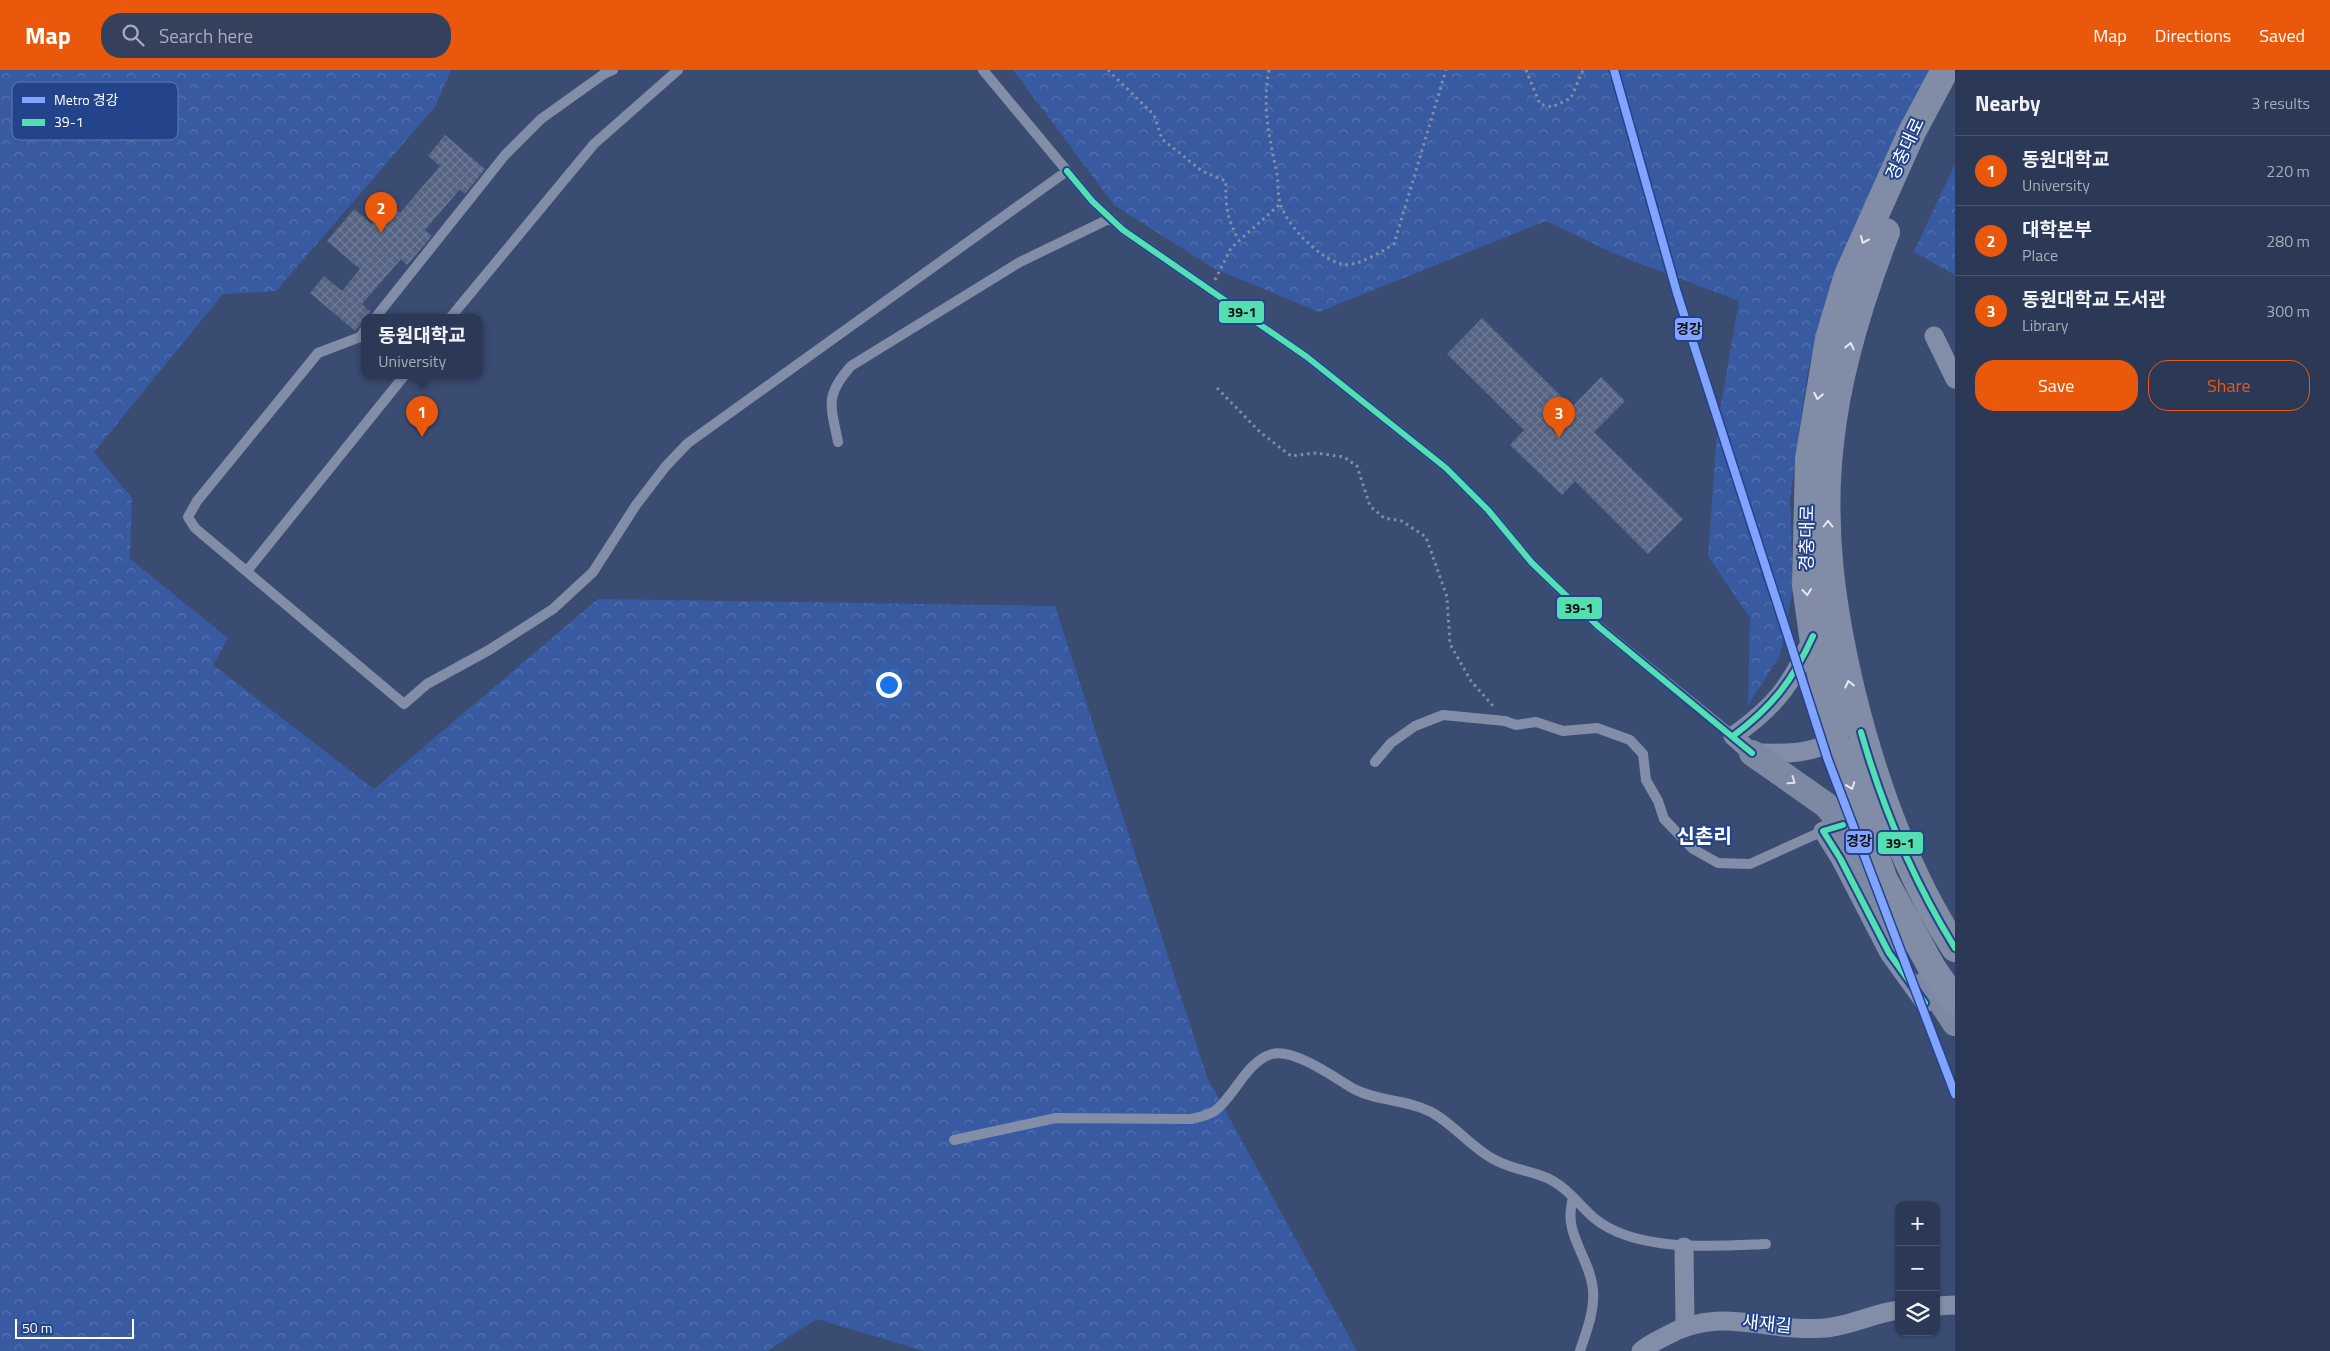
<!DOCTYPE html>
<html lang="en">
<head>
<meta charset="utf-8">
<style>
  :root { --surface:#2c3956; --page:#34405c; --text:#f1f3f6; --muted:#a6acb9; --line:#48536c; --accent:#ea580c }
  body { margin:0; font-family:"Titillium Web","Noto Sans KR",sans-serif; background:var(--page); color:var(--text) }
  .controls { position:absolute; right:15px; bottom:15px; display:grid; overflow:hidden; border-radius:10px; box-shadow:0 1px 4px #0004 }
  .controls button { width:45px; height:45px; display:grid; place-items:center; padding:0; border:0; border-bottom:1px solid var(--line); background:var(--surface); color:var(--text); font:25px sans-serif }
  .scale { position:absolute; left:15px; bottom:12px; width:119px; box-sizing:border-box; padding-left:5px; border:2px solid #fff; border-top:0; font-size:14px; line-height:18px; white-space:nowrap; color:#fff; -webkit-text-stroke:4px #23438b; paint-order:stroke }
  .you { position:absolute; left:888px; top:614px; width:18px; height:18px; margin:-12px; border:4px solid #fff; border-radius:50%; background:#1a73e8; box-shadow:0 0 0 8px #1a73e833 }
  .badge { display:grid; place-items:center; width:32px; height:32px; border-radius:50%; background:var(--accent); color:#fff; font-size:16px; font-weight:700 }
  .pin { position:absolute; translate:-50% -41px; filter:drop-shadow(0 1px 2px #0008) }
  .pin::after { content:''; position:absolute; top:26px; width:18px; height:15px; background:inherit; clip-path:polygon(0 0,100% 0,50% 100%) }
  .popup { position:absolute; left:361px; top:244px; width:122px; height:65px; box-sizing:border-box; display:grid; place-content:center; border-radius:10px; background:var(--surface); filter:drop-shadow(0 1px 4px #0005); font-size:16px; white-space:nowrap; color:var(--muted) }
  .popup b { font-size:19px; color:var(--text) }
  .popup::after { content:''; position:absolute; left:50%; top:100%; margin-left:-10px; border:10px solid transparent; border-top-color:var(--surface) }
  .list { margin:0; padding:0; list-style:none }
  h2 { display:flex; justify-content:space-between; align-items:center; height:65px; margin:0; padding:0 20px; font-size:21px }
  h2 small { font-size:16px; font-weight:400; color:var(--muted) }
  .list li { display:grid; grid-template-columns:32px 1fr auto; gap:15px; align-items:center; box-sizing:border-box; height:70px; padding:0 20px; border-top:1px solid var(--line) }
  .list b { display:block; font-size:19px; white-space:nowrap }
  .list p { margin:0; font-size:16px; white-space:nowrap; color:var(--muted) }
  .list em { font-size:16px; font-style:normal; color:var(--muted) }
  .actions { display:flex; gap:10px; padding:15px 20px }
  .actions a { flex:1; padding:11px 0; border:1px solid var(--accent); border-radius:20px; text-align:center; font-size:18px; color:var(--accent) }
  .actions .main { background:var(--accent); color:#fff }
  .icon { flex:none; width:28px; height:28px; fill:none; stroke:currentColor; stroke-width:2; stroke-linecap:round; stroke-linejoin:round }
  .map { position:relative; flex:none; width:1955px; height:1281px; overflow:hidden }
  header { display:flex; align-items:center; gap:30px; box-sizing:border-box; height:70px; padding:0 25px; background:var(--accent); color:#fff }
  header strong { font-size:24px }
  nav { display:flex; gap:28px; margin-inline-start:auto; font-size:18px }
  .search { width:350px; height:45px; background:var(--page); display:flex; align-items:center; gap:12px; box-sizing:border-box; padding:0 18px; border-radius:20px; color:var(--muted); font-size:19px }
  main { display:flex }
  aside { flex:1; background:var(--surface) }
  .map>svg:first-child { display:block }
  .forest { fill:url(#forest-crowns) }
  .building { fill:url(#building-cross-hatch) }
  .lines { fill:none; stroke-linecap:round; stroke-linejoin:round }
  .path { stroke:#828da8; stroke-width:3; stroke-dasharray:2.5 4; stroke-linecap:butt }
  .lane { stroke:#828da8; stroke-width:10 }
  .street { stroke:#828da8; stroke-width:19 }
  .secondary { stroke:#7d88a3; stroke-width:26 }
  .primary { stroke:#818da6; stroke-width:28 }
  .bus-1-casing { stroke:#23438b; stroke-width:10 }
  .bus-1 { stroke:#53dfb1; stroke-width:6 }
  .metro-1-casing { stroke:#23438b; stroke-width:11 }
  .metro-1 { stroke:#80a4ff; stroke-width:8 }
  .oneway { stroke:#e6e8ed }
  .oneway2 { stroke:#dee1e8 }
  .labels { text-anchor:middle; stroke-width:4; stroke-linejoin:round; paint-order:stroke }
  .street-label { font-size:18px; fill:#fff; stroke:#23438b }
  .quarter-label { font-size:20px; font-weight:bold; fill:#fff; stroke:#23438b }
  .key { fill:#23438b; stroke:#657bae; stroke-width:1 }
  .key-label { font-size:14px; fill:#fff }
  .line-badge { stroke:#23438b; stroke-width:2 }
  .pale-badge-label { font-size:14px; text-anchor:middle; font-weight:bold; fill:#111 }
</style>
</head>
<body>
<header>
<strong>Map</strong>
<div class="search"><svg class="icon" aria-label="search" viewBox="0 0 24 24"><circle cx="10" cy="10" r="6"/><path d="M15 15l6 6"/></svg>Search here</div>
<nav><a>Map</a><a>Directions</a><a>Saved</a></nav>
</header>
<main>
<div class="map">
<svg width="1955" height="1281" viewBox="0 0 1955 1281">
  <defs>
    <pattern id="forest-crowns" width="20" height="18" patternUnits="userSpaceOnUse" patternTransform="scale(1.25)"><rect width="20" height="18" fill="#385aa1"/><path d="M2 6a3 3 0 1 1 6 0M12 15a3 3 0 1 1 6 0" fill="none" stroke="#5673af"/></pattern>
    <pattern id="building-cross-hatch" width="8" height="8" patternUnits="userSpaceOnUse" patternTransform="scale(1.25)"><rect width="8" height="8" fill="#566484"/><path d="M0 0l8 8M0 8l8-8" fill="none" stroke="#6f7b96"/></pattern>
  </defs>
  <rect width="100%" height="100%" fill="#3b4c73"/>
  <path class="forest" d="M0 0H451L435 37 276 221 223 224 94 382 132 428 130 489 228 568 213 595 374 719 598 529 1055 536 1207 1007 1357 1281H924L817 1249 767 1281H0Z
    M1013 0H1933L1848 172 1808 299 1790 429 1793 518 1780 586 1748 635 1750 548 1708 486 1718 351 1739 231 1615 184 1546 151 1319 242 1213 198 1114 135Z
    M1955 94V205L1914 182Z"/>
  <path class="building" d="M445 65 485 99 465 124 460 119 425 160 432 166 407 195 401 189 362 234 371 242 355 261 310 223 324 206 342 221 360 199 327 171 354 139 372 154 389 134 400 143 440 96 428 86Z
    M1482 248 1572 337 1601 307 1625 331 1594 362 1683 449 1648 484 1575 411 1562 425 1510 375 1524 360 1447 284Z"/>
  <g class="lines">
    <path class="path" d="M1108 0 1154 45 1162 69 1202 101 1226 111C1225 134 1227 150 1239 170
      M1269 0C1262 34 1269 66 1276 99 1279 110 1277 122 1280 133 1286 155 1319 188 1341 194 1356 198 1381 182 1394 174L1446 0
      M1526 0 1540 34 1552 37 1571 28 1583 0
      M1215 210 1231 178 1280 134
      M1217 318 1260 362 1291 386 1316 383 1344 387 1357 396 1370 436 1384 448 1402 451 1426 467 1447 527 1450 574 1471 611 1494 637"/>
    <path class="lane" d="M983 0 1092 131 1123 160 1307 287 1446 398 1488 440 1532 493 1599 557 1733 666
      M375 248 505 85 541 49 604 4 613 0
      M450 248 594 74 678 0
      M364 261 360 267 318 283 197 431 188 447 195 458 404 634 427 614 489 580 553 539 593 502 636 435 666 396 688 373 1067 101
      M838 372C831 336 824 326 851 296L1020 192 1111 148
      M247 501 404 306
      M1375 692 1391 673 1415 656 1443 645 1505 651 1516 655 1536 652 1563 661 1597 658 1630 670 1643 684 1646 710 1658 731 1664 749 1693 779 1718 793 1750 794 1823 761
      M954 1070 1056 1048 1191 1049C1200 1047 1208 1046 1216 1040 1234 1026 1248 990 1272 984 1294 978 1335 1008 1354 1019 1378 1032 1407 1029 1431 1042 1454 1054 1471 1078 1495 1090 1526 1106 1543 1097 1573 1127 1571 1137 1569 1147 1572 1158 1577 1179 1591 1197 1593 1220 1595 1241 1586 1262 1580 1281
      M1573 1127C1580 1134 1587 1142 1594 1148 1636 1183 1716 1176 1766 1174"/>
    <path class="street" d="M1934 266 1955 309
      M1813 566C1792 614 1776 636 1733 666L1752 683C1784 683 1806 686 1835 670
      M1843 755 1823 761 1840 788 1889 883 1925 933
      M1684 1177 1685 1256
      M1936 1236 1955 1235
      M1641 1281C1648 1275 1656 1271 1664 1267 1721 1234 1765 1263 1825 1258 1850 1256 1874 1243 1899 1240"/>
    <path class="secondary" d="M1752 683 1826 735 1849 763 1882 836 1903 870
      M1928 912 1955 953"/>
    <path class="primary" d="M1945 0 1912 62 1848 205 1829 269 1809 389 1806 515 1813 566 1835 670 1884 810 1932 898 1955 931
      M1886 162C1861 227 1837 304 1830 373 1820 459 1832 541 1852 624 1874 713 1905 801 1955 878"/>
    <defs>
      <path id="bus-1" d="M1067 101 1092 131 1123 160 1307 287 1446 398 1488 440 1532 493 1599 557 1752 683
        M1861 662C1883 739 1913 810 1955 878
        M1733 666C1772 637 1793 610 1813 566
        M1843 755 1823 761 1840 788 1889 883 1925 933"/>
    </defs>
    <use href="#bus-1" class="bus-1-casing"/>
    <use href="#bus-1" class="bus-1"/>
    <defs>
      <path id="metro-1" d="M1614 0 1677 223 1828 690 1955 1024"/>
    </defs>
    <use href="#metro-1" class="metro-1-casing"/>
    <use href="#metro-1" class="metro-1"/>
  </g>
  <defs><path id="oneway-chevron" d="M-2-3.5L2.5 0L-2 3.5" fill="none" stroke-width="1.6" stroke-linecap="round" stroke-linejoin="round" transform="scale(1.25)"/></defs>
  <g class="oneway">
    <use href="#oneway-chevron" transform="translate(1864 170) rotate(114)"/>
    <use href="#oneway-chevron" transform="translate(1850 276) rotate(-77)"/>
    <use href="#oneway-chevron" transform="translate(1818 326) rotate(101)"/>
    <use href="#oneway-chevron" transform="translate(1828 454) rotate(-90)"/>
    <use href="#oneway-chevron" transform="translate(1807 522) rotate(83)"/>
    <use href="#oneway-chevron" transform="translate(1849 614) rotate(-104)"/>
    <use href="#oneway-chevron" transform="translate(1851 716) rotate(71)"/>
  </g>
  <use class="oneway2" href="#oneway-chevron" transform="translate(1792 711) rotate(35)"/>
  <g class="labels">
    <g class="street-label">
      <text transform="translate(1905 79) rotate(-65)" y="6">경충대로</text>
      <text transform="translate(1807 468) rotate(-89)" y="6">경충대로</text>
      <text transform="translate(1767 1254) rotate(6)" y="6">새재길</text>
    </g>
    <g class="quarter-label">
      <text x="1704" y="773">신촌리</text>
    </g>
  </g>
  <rect x="12" y="12" width="166" height="58" rx="8" class="key"/>
  <rect x="22" y="27" width="23" height="6" fill="#80a4ff"/>
  <rect x="22" y="49" width="23" height="7" fill="#53dfb1"/>
  <g class="key-label">
    <text x="54" y="35">Metro 경강</text>
    <text x="54" y="57">39-1</text>
  </g>
  <g class="line-badge">
    <rect x="1218" y="230" width="47" height="24" rx="5" fill="#53dfb1"/>
    <rect x="1674" y="247" width="29" height="24" rx="5" fill="#80a4ff"/>
    <rect x="1556" y="526" width="47" height="24" rx="5" fill="#53dfb1"/>
    <rect x="1845" y="760" width="28" height="24" rx="5" fill="#80a4ff"/>
    <rect x="1877" y="761" width="47" height="24" rx="5" fill="#53dfb1"/>
  </g>
  <g class="pale-badge-label">
    <text x="1242" y="247">39-1</text>
    <text x="1689" y="264">경강</text>
    <text x="1579" y="543">39-1</text>
    <text x="1859" y="776">경강</text>
    <text x="1900" y="778">39-1</text>
  </g>
</svg>
<div class="controls">
<button>+</button>
<button>−</button>
<button><svg class="icon" aria-label="layers" viewBox="0 0 24 24"><path d="M12 4l9 5-9 5-9-5zM3 14l9 5 9-5"/></svg></button>
</div>
<div class="scale">50 m</div>
<div class="you"></div>
<div class="pin badge" style="left:422px;top:367px">1</div>
<div class="popup"><b>동원대학교</b>University</div>
<div class="pin badge" style="left:381px;top:163px">2</div>
<div class="pin badge" style="left:1559px;top:368px">3</div>
</div>
<aside>
<h2>Nearby<small>3 results</small></h2>
<ul class="list">
<li><span class="badge">1</span><div><b>동원대학교</b><p>University</p></div><em>220 m</em></li>
<li><span class="badge">2</span><div><b>대학본부</b><p>Place</p></div><em>280 m</em></li>
<li><span class="badge">3</span><div><b>동원대학교 도서관</b><p>Library</p></div><em>300 m</em></li>
</ul>
<div class="actions"><a class="main">Save</a><a>Share</a></div>
</aside>
</main>
</body>
</html>
